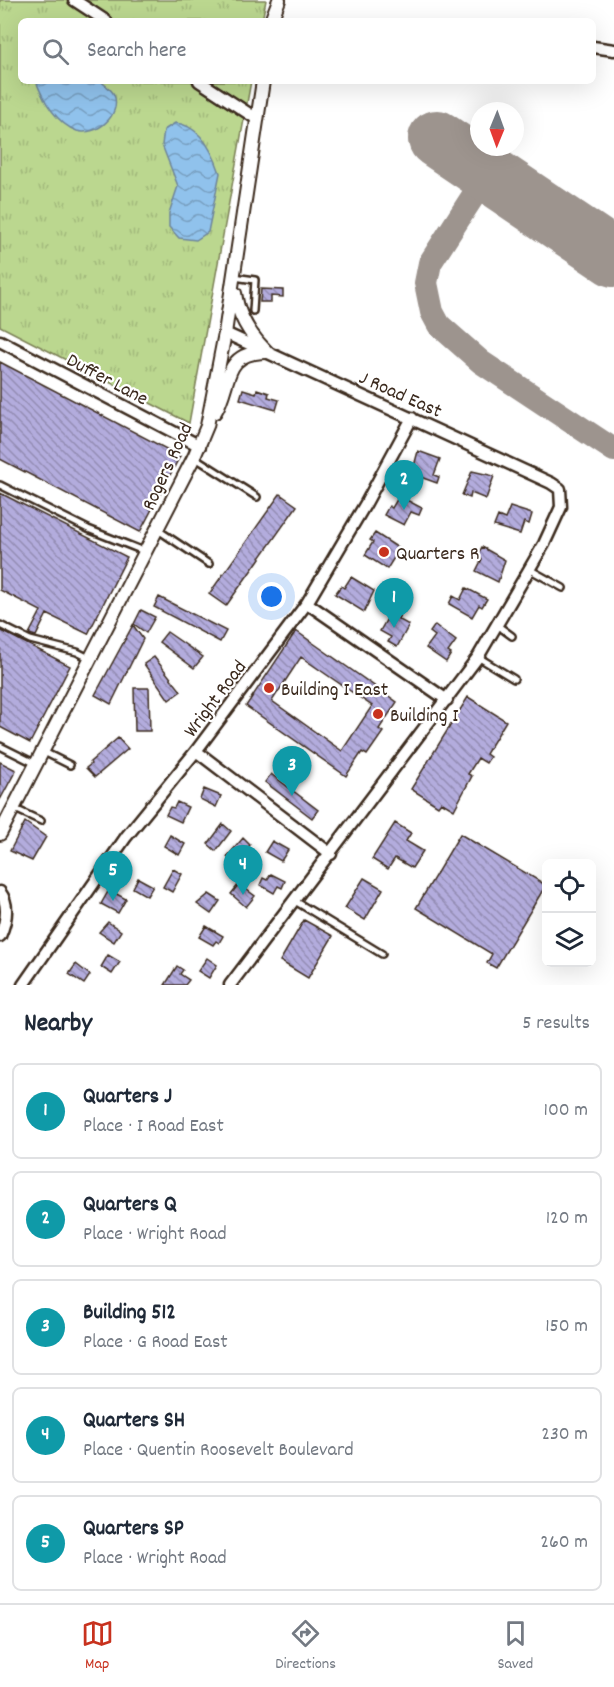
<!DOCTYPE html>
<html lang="en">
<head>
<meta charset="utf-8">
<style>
  :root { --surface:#fff; --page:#f6f6f7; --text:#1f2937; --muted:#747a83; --line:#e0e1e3; --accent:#c8321e }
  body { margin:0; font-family:Dekko,sans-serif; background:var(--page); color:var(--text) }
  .controls { position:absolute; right:18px; bottom:18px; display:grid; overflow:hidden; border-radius:9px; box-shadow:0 6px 24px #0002 }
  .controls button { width:54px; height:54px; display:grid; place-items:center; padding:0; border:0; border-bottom:2px solid var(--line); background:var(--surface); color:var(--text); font:30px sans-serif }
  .compass { position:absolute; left:470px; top:102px; width:54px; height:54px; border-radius:50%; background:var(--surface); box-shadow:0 6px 24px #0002; rotate:181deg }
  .you { position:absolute; left:272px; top:597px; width:21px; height:21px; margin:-15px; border:4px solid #fff; border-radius:50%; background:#1a73e8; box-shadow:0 0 0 9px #1a73e833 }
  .badge { display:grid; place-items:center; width:39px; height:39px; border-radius:50%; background:var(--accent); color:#fff; font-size:20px; font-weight:700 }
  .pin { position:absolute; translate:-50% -50px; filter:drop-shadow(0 2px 3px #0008) }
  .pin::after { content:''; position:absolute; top:32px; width:21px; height:18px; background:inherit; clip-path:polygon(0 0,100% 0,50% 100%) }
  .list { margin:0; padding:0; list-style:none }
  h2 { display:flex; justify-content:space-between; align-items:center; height:78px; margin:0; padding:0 24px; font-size:26px }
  h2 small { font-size:20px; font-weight:400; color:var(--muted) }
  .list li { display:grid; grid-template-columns:39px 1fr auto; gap:18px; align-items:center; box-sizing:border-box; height:96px; margin:0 12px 12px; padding:0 12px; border:2px solid var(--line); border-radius:9px }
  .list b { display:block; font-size:22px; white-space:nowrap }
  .list p { margin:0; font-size:20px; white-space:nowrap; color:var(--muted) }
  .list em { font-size:20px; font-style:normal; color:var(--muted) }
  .icon { flex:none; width:33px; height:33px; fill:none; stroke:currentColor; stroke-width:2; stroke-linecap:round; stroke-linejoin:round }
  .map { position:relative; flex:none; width:614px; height:985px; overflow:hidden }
  .search { position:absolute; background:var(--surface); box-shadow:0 6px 24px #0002; left:18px; right:18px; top:18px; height:66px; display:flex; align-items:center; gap:15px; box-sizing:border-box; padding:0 21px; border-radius:9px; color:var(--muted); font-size:22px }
  .sheet { height:618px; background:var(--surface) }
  nav { display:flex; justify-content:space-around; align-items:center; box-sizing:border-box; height:84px; border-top:2px solid var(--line); background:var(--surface); font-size:16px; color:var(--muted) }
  nav a { display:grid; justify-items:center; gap:3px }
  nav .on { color:var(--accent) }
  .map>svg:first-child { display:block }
  .grass { fill:url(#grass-tufts); stroke:#7b8056; stroke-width:1.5 }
  .water { fill:url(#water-waves); stroke:#6e859a; stroke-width:1.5 }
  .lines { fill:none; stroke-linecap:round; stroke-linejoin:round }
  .taxiway { stroke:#9d948e; stroke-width:24 }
  .runway { stroke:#9d948e; stroke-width:58 }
  .building { fill:url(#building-back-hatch); stroke:#3b2a1e; stroke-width:1.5; fill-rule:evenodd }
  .service-casing { stroke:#3b2a1e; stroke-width:10 }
  .minor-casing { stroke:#3b2a1e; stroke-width:15 }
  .tertiary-casing { stroke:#3b2a1e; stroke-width:16 }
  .service { stroke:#fff; stroke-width:5 }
  .minor { stroke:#fff; stroke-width:10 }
  .tertiary { stroke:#fff; stroke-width:12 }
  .poi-dot { fill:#c8321e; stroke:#fff; stroke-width:2 }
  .labels { text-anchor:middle; stroke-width:4.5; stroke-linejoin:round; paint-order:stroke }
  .street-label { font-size:20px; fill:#3b2a1e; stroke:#fff }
  .poi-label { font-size:20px; fill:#3b2a1e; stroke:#fff; text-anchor:start }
</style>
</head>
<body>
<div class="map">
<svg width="614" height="985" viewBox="0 0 614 985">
  <defs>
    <pattern id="grass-tufts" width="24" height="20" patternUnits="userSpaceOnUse" patternTransform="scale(1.5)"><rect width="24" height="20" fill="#bbd78f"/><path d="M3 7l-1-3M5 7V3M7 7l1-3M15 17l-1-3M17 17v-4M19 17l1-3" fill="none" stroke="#a2b97b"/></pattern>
    <pattern id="water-waves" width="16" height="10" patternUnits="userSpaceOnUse" patternTransform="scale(1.5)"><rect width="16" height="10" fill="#90c2ec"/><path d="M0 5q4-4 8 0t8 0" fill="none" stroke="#779ebf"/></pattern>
    <pattern id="building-back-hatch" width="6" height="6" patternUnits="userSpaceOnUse" patternTransform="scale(1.5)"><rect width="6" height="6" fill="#b3acdd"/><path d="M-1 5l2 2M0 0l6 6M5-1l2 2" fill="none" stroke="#938cb3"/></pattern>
  </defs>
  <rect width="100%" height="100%" fill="#fff"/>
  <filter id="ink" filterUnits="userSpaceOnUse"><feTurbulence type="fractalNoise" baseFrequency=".0167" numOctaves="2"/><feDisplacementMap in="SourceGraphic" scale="12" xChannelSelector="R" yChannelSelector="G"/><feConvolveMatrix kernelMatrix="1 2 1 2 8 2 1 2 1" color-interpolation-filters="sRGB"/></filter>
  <g filter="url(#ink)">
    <path class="grass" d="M0 0H266L262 21H21V81H251L189 423 0 326Z"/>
    <path class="water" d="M36 81H101C105 86 112 89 114 95 122 114 97 137 77 131 57 124 43 100 36 81Z
      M175 123C200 125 213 152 220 173L208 232 196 240 179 238 169 227V213L178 186 162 145 164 130Z"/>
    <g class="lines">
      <path class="taxiway" d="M488 173 430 263 426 283 432 312 439 325 481 362 614 450"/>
      <path class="runway" d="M437 139 614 258"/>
    </g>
    <path class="building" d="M261 289 283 290V297L271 296V302H260Z
      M0 362 180 456 140 532 0 459Z
      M243 389 256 393 257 389 269 393 268 397 279 400 276 410 240 399Z
      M418 451 440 459 434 475 439 477 437 483 412 474Z
      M472 471 494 476 486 499 471 493 470 498 462 495Z
      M0 493 127 557 88 634 47 614 36 636 29 634 41 611 0 590Z
      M280 494 297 506 226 606 209 594Z
      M399 496 422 508 419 515 411 512 404 525 384 515 389 506 392 508Z
      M510 507 532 514 529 524 524 522 520 534 494 526 498 516 505 519Z
      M375 533 403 551 398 558 395 556 387 569 365 555 373 542 370 540Z
      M482 547 505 560 498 582 476 571 482 559 477 556Z
      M351 577 374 591 364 612 335 594 341 586 344 588Z
      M466 588 487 599 482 607 479 605 472 617 449 604 453 596 460 600Z
      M159 597 226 631 220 642 154 607Z
      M393 608 401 613 398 619 409 625 397 647 388 642 391 637 380 631Z
      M141 610 155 617 146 633 134 624Z
      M133 625 143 639 111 704 95 695Z
      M435 625 456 641 448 652 451 654 446 662 426 648 435 636 430 632Z
      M0 630 70 666 30 743 0 727Z
      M296 631 397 702 379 729 383 732 367 755 362 752 346 776 246 706ZM301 657 372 706 342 751 272 701Z
      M167 632 203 657 194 668 159 642Z
      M154 657 181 691 169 700 144 664Z
      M134 688H149L150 731H135Z
      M468 697 506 721 486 754 490 757 486 763 478 758 468 774 472 776 454 810 441 802 438 806 411 789Z
      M118 738 128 749 95 777 86 768 91 764 90 762Z
      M0 762 16 770 0 800Z
      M271 774 318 810 312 818 265 782Z
      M204 789 221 796 216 807 200 799Z
      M177 802 188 807 181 822 166 815 170 807 174 808Z
      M25 822 46 837 32 861 10 851Z
      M395 823 411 833 406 841 423 851 412 868 395 858 388 869 372 859Z
      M223 824 231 831 216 851 208 844Z
      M460 834 546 885 496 968 487 963 492 954 416 908Z
      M170 835 185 844 179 855 164 846Z
      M243 838 250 845 235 864 227 857Z
      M272 841 288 850 281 861 265 852Z
      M173 869 182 874 172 892 163 887Z
      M271 874 285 881 282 888 278 886 274 893 260 885 263 878 267 880Z
      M138 878 153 886 147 896 133 888Z
      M364 878 383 889 365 920 345 908Z
      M239 884 255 896 246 907 231 894Z
      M109 890 126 899 118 913 101 904Z
      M209 894 220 901 211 914 197 904Z
      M304 920 333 936 308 978 280 961Z
      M108 922 121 931 114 942 99 932Z
      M206 926 223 936 219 943 216 941 213 945 199 937Z
      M108 955 120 962 112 974 101 967Z
      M207 958 217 965 209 978 198 971Z
      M76 964 90 975 84 984 69 974Z
      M177 966 183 970 180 974 189 980 185 985H165Z"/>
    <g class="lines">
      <defs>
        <path id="service" d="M234 277 255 280 253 311
          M194 457 257 497
          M0 485 88 529 146 552
          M158 530 209 564
          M529 569 563 588
          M0 625 30 640 77 652 89 658
          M497 625 512 636
          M478 657 514 679
          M0 746 36 764
          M42 751 70 765
          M13 808 41 821
          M295 901 382 954"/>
        <path id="minor" d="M74 0 106 21
          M593 47 614 50
          M199 81 257 119
          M225 333 551 483 560 489 561 507 544 544 478 657 230 985
          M0 341 200 446
          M307 603 447 700
          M196 751 331 854
          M0 892C10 905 6 922 0 936
          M23 985 126 837 196 751 307 603 366 503 412 418"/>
        <path id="tertiary" d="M271 21 279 0
          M235 293C238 317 250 335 267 352
          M215 412C232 384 221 352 267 352
          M0 834 194 457 207 426 225 333 263 81"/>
      </defs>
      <use href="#service" class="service-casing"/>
      <use href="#minor" class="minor-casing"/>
      <use href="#tertiary" class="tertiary-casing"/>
      <use href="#service" class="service"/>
      <use href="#minor" class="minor"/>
      <use href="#tertiary" class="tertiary"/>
    </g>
  </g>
  <g class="poi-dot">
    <circle cx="384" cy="552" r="6"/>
    <circle cx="269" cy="688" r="6"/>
    <circle cx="378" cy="714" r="6"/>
  </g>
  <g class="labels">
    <g class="street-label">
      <text transform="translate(108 378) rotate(28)" y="7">Duffer Lane</text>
      <text transform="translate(401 393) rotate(24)" y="7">J Road East</text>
      <text transform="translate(166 466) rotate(-65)" y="7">Rogers Road</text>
      <text transform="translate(214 698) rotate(-53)" y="7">Wright Road</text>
    </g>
    <g class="poi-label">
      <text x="396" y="559">Quarters R</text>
      <text x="281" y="695">Building I East</text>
      <text x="390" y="721">Building I</text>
    </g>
  </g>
</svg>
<div class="controls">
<button><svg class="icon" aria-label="locate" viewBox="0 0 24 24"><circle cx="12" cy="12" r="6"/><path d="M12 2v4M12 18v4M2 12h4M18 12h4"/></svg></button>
<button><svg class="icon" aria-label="layers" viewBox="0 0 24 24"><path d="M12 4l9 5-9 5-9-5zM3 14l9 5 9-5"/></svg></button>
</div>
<svg class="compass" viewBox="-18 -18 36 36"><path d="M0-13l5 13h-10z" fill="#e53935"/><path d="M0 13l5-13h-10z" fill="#747a83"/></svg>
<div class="you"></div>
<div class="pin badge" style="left:394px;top:628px;background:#0f9aa8">1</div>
<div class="pin badge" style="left:404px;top:510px;background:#0f9aa8">2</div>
<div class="pin badge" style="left:292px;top:796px;background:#0f9aa8">3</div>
<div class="pin badge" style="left:243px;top:895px;background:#0f9aa8">4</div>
<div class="pin badge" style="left:113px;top:901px;background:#0f9aa8">5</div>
<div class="search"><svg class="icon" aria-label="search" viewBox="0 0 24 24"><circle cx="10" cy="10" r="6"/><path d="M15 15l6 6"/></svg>Search here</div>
</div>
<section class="sheet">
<h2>Nearby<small>5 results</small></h2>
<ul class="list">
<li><span class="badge" style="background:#0f9aa8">1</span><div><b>Quarters J</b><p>Place · I Road East</p></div><em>100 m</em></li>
<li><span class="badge" style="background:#0f9aa8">2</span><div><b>Quarters Q</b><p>Place · Wright Road</p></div><em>120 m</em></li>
<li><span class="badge" style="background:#0f9aa8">3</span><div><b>Building 512</b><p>Place · G Road East</p></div><em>150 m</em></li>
<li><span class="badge" style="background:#0f9aa8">4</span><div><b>Quarters SH</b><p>Place · Quentin Roosevelt Boulevard</p></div><em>230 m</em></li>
<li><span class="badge" style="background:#0f9aa8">5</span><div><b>Quarters SP</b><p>Place · Wright Road</p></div><em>260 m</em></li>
</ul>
</section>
<nav>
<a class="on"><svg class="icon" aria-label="map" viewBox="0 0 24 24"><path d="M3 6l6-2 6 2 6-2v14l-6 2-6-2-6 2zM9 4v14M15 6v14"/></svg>Map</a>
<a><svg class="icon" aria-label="directions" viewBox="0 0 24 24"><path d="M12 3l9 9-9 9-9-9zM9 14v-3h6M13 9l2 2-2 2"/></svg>Directions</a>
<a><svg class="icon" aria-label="saved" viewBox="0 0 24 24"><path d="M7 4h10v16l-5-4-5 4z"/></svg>Saved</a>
</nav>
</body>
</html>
